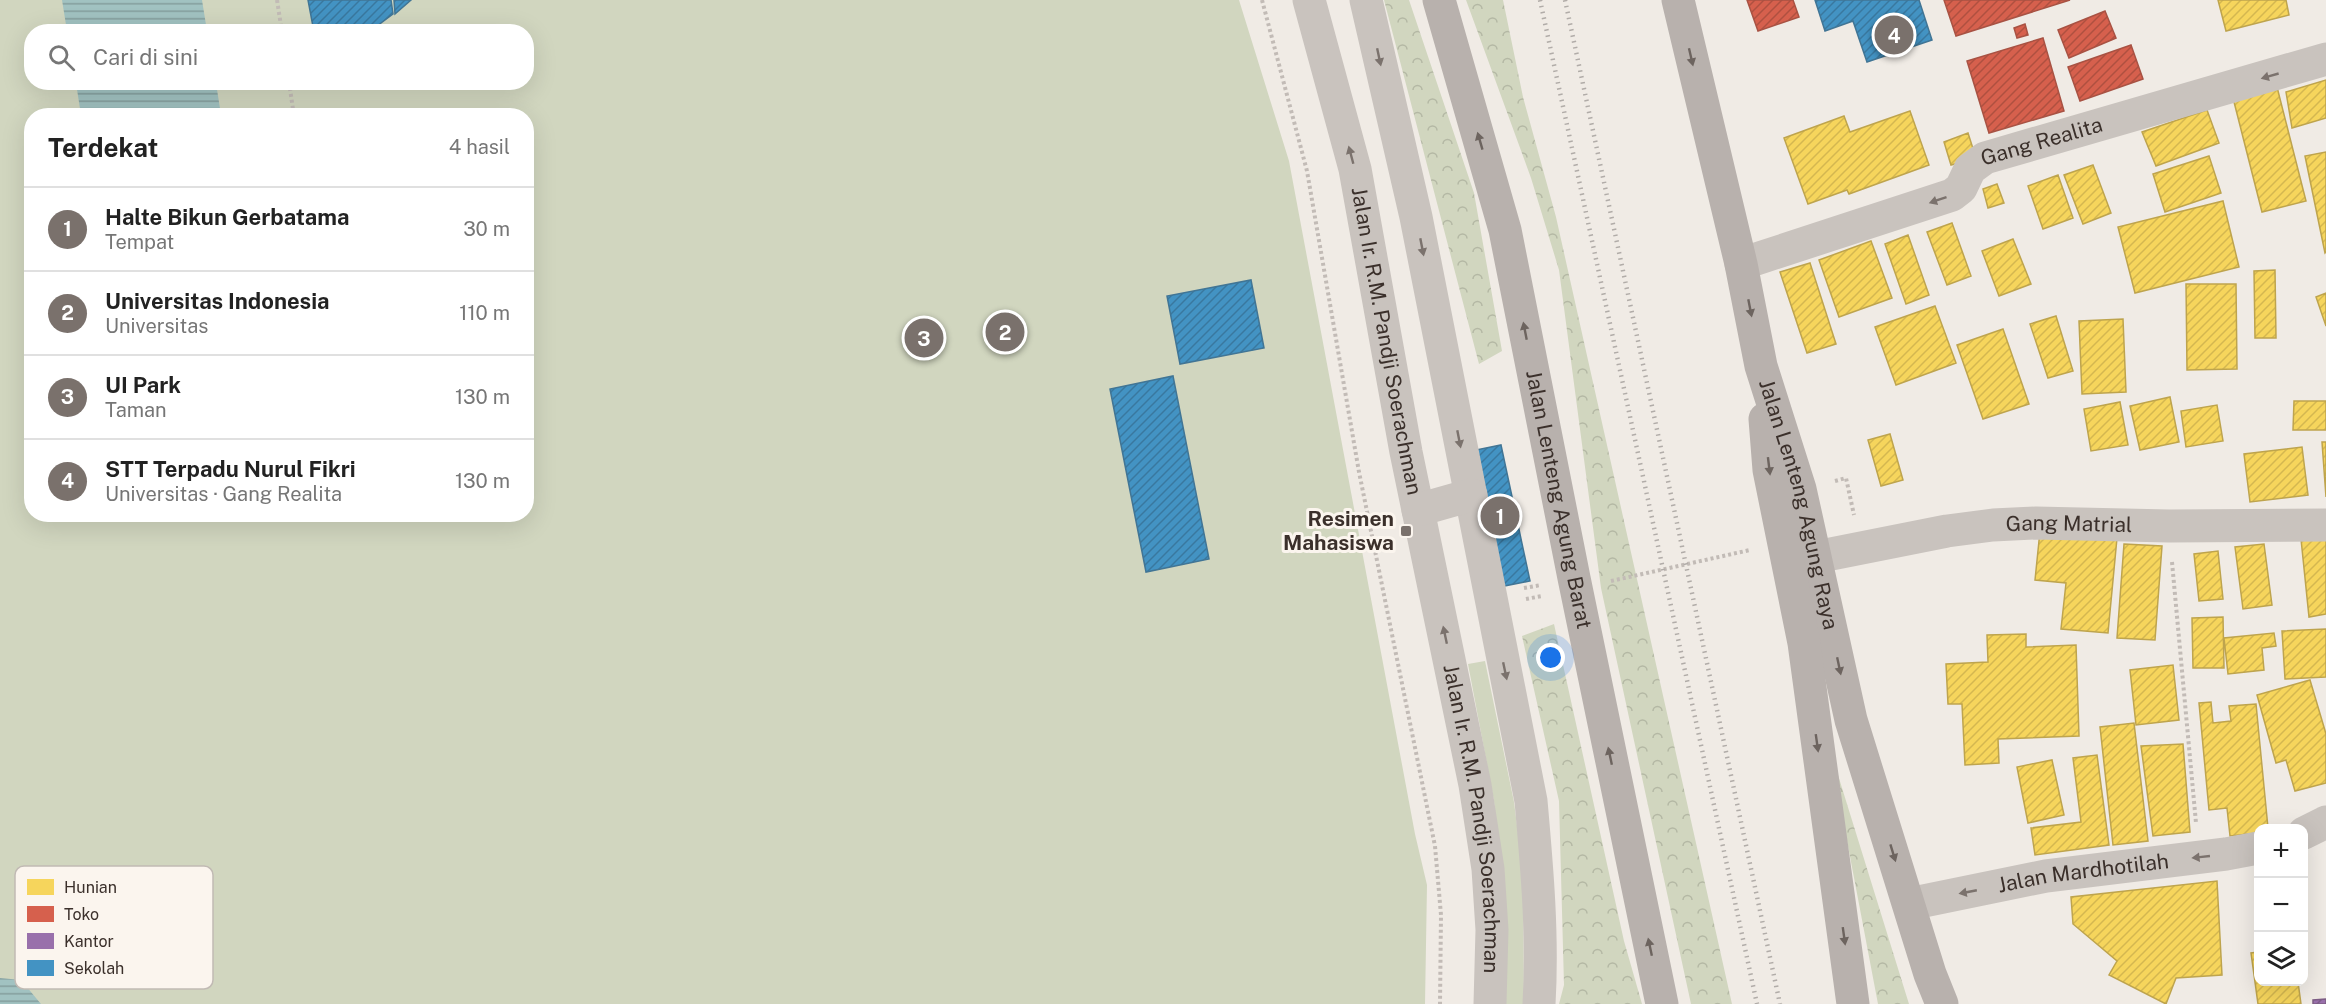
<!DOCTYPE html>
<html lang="id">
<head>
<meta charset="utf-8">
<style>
  :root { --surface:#fff; --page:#f2f2f2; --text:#222; --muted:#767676; --line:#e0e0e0; --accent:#7a716c }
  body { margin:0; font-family:"Public Sans",sans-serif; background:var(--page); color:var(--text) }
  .controls { position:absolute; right:18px; bottom:18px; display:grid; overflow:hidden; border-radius:12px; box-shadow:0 6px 24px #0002 }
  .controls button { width:54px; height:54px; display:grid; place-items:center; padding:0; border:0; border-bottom:2px solid var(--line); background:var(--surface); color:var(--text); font:30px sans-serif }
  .you { position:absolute; left:1551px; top:658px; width:21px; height:21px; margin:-15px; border:4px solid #fff; border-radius:50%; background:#1a73e8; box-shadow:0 0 0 9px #1a73e833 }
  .badge { display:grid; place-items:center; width:39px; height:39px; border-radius:50%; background:var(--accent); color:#fff; font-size:20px; font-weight:700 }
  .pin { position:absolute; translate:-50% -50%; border:3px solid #fff; box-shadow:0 2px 6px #0006 }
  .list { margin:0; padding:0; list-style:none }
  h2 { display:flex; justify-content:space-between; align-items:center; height:78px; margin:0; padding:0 24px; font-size:26px }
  h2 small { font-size:20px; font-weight:400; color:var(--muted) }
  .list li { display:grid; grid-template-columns:39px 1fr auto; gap:18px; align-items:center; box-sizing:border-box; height:84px; padding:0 24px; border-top:2px solid var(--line) }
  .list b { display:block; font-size:22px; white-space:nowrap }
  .list p { margin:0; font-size:20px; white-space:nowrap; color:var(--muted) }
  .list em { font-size:20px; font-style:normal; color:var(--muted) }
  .icon { flex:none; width:33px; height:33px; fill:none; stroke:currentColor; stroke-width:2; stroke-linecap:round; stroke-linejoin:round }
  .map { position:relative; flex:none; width:2326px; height:1004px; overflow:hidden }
  .search { position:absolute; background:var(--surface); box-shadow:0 6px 24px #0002; left:24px; top:24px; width:510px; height:66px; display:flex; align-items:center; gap:15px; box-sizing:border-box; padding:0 21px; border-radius:24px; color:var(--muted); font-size:22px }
  .panel { position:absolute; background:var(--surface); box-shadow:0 6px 24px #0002; left:24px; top:108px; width:510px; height:414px; border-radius:24px }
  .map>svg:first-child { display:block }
  .green { fill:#d1d6bf; fill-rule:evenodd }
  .forest { fill:url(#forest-crowns) }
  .water { fill:url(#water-rules) }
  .homes { fill:url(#homes-hatch); stroke:#bea44d; stroke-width:1.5 }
  .shops { fill:url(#shops-hatch); stroke:#a85243; stroke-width:1.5 }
  .offices { fill:url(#offices-hatch); stroke:#7d5d85; stroke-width:1.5 }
  .schools { fill:url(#schools-hatch); stroke:#417595; stroke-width:1.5 }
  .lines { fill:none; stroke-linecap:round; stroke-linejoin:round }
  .path { stroke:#c2bbb6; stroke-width:4; stroke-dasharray:3 3; stroke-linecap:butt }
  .minor { stroke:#c9c3be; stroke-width:33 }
  .major { stroke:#b8b1ad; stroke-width:33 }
  .rail { stroke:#b1aca8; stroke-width:4.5; stroke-dasharray:1.5 4.5; stroke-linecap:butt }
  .oneway { fill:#7b726d }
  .oneway2 { fill:#6d645f }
  .poi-dot { fill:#7a716c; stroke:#fbf5ee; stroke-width:2 }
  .labels { text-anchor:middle; stroke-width:6; stroke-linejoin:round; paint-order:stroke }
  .street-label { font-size:21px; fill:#3b302b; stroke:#fbf5ee }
  .poi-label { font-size:21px; font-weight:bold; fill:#3b302b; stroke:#fbf5ee; text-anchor:end }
  .key { fill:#fbf5ee; stroke:#c1bab4; stroke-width:1.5 }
  .key-label { font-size:16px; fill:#3b302b }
</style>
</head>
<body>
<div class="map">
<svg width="2326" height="1004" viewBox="0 0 2326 1004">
  <defs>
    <pattern id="forest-crowns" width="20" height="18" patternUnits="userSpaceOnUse" patternTransform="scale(1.5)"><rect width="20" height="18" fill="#d1d6bf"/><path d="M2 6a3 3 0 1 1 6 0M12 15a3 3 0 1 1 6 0" fill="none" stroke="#b4b8a4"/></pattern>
    <pattern id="water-rules" width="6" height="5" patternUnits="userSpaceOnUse" patternTransform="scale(1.5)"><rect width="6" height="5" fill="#a1c2c1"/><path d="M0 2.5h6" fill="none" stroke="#849e9d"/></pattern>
    <pattern id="homes-hatch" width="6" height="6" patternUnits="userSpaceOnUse" patternTransform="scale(1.5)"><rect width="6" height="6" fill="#f6d55c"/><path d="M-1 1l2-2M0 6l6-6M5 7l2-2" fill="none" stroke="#d4b750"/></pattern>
    <pattern id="shops-hatch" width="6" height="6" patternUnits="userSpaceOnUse" patternTransform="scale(1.5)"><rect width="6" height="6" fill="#d6604d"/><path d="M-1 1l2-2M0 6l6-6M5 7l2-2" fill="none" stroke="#af5040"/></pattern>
    <pattern id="offices-hatch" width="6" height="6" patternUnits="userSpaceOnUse" patternTransform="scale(1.5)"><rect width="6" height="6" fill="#9970ab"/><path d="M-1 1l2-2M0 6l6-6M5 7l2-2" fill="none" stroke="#7e5c8b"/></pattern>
    <pattern id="schools-hatch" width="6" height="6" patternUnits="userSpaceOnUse" patternTransform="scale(1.5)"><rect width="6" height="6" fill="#4393c3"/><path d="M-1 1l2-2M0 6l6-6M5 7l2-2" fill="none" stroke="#39789f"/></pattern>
  </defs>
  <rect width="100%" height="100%" fill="#f0ebe5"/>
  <path class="green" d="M0 0H1239L1289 161 1415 834 1427 885 1425 1004H0ZM32 32H526V82H32ZM32 116H526V514H32Z
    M1485 661 1514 802 1523 873 1524 1004H1503L1504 897 1494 801 1468 664Z"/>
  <path class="forest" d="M1384 0H1409L1474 193 1502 351 1479 364Z
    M1466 0H1503L1523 97 1556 217 1732 1004H1691L1601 588 1559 270 1531 178Z
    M1554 624 1624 941 1642 1004H1559L1564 985 1559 801 1522 636Z
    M1829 746 1909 1004H1878Z"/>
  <path class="water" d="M62 0H202L207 31H67Z
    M76 83H216L221 115H81Z
    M0 978 21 980 41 1004H0Z"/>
  <path class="homes" d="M2218 0H2286L2289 15 2226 31Z
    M2326 80V118L2292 128 2286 92Z
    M2277 87 2306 201 2262 212 2233 98Z
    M2207 110 2219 143 2156 166 2142 132Z
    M1910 111 1929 165 1849 194 1847 190 1808 204 1784 138 1844 116 1850 132Z
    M1968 133 1976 158 1951 165 1944 142Z
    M2326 152V252L2325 253 2305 156Z
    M2209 156 2221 193 2165 212 2153 174Z
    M2093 165 2111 213 2083 224 2064 175Z
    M2058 175 2073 218 2043 229 2028 186Z
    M1997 184 2004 203 1988 208 1983 189Z
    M2223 201 2239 267 2135 293 2118 227Z
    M1952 223 1971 276 1947 285 1927 232Z
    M1908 235 1929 295 1906 304 1885 244Z
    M2013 239 2031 284 1999 296 1982 251Z
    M1871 241 1892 298 1839 317 1819 260Z
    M1810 263 1836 344 1807 353 1780 272Z
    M2275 270 2276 338H2255L2254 271Z
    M2186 284H2236L2237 369 2187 370Z
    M2326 293V326L2316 297Z
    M1935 306 1956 363 1896 385 1875 327Z
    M2056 316 2073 371 2048 378 2030 324Z
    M2123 319 2126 392 2082 394 2079 321Z
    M2003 329 2029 404 1983 419 1957 345Z
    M2170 397 2179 442 2140 450 2130 406Z
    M2294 401H2326V430H2293Z
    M2120 402 2128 445 2091 451 2084 409Z
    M2217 405 2223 441 2186 447 2181 411Z
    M1890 434 1903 480 1881 486 1868 440Z
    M2322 442H2326V497Z
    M2302 447 2308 495 2250 502 2244 454Z
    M2040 531 2117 538 2108 633 2061 629 2066 583 2035 580Z
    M2326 536V614L2309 617 2301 539Z
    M2124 544 2162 546 2155 640 2117 638Z
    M2264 544 2272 605 2243 609 2235 547Z
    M2218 551 2223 599 2199 601 2194 554Z
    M2223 617 2224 668H2193L2192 618Z
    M2326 629V677L2285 679 2282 631Z
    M2274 633 2276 646 2262 648 2264 670 2228 674 2224 638Z
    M2026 634V647L2076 645 2079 736 1998 739 1999 763 1965 765 1962 704H1948L1946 664 1988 662 1987 635Z
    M2173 665 2179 720 2136 725 2130 670Z
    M2310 680 2326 734V783L2295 791 2286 760 2276 763 2257 695Z
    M2211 702 2213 723 2231 721 2229 706 2256 704 2268 828H2258V833L2230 836 2227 808 2209 810 2199 703Z
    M2134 723 2148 841 2113 845 2100 727Z
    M2183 744 2190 832 2153 836 2141 746Z
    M2097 755 2109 845 2035 855 2031 828 2081 822 2073 758Z
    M2052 760 2064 815 2028 823 2017 767Z
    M2217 881 2222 975 2176 978 2166 1004 2109 975 2117 961 2073 924 2071 897Z
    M2258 952V982H2298L2301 1004H2258L2251 953Z"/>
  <path class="shops" d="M1747 0H1793L1799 17 1758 31Z
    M1944 0H2070L1956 36Z
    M2105 11 2116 38 2069 58 2058 30Z
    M2025 24 2028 35 2017 38 2014 28Z
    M2043 38 2064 111 1989 133 1967 61Z
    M2131 45 2143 79 2080 101 2068 67Z"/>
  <path class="offices" d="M2326 999V1004H2313V1000Z"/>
  <path class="schools" d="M308 0H391L393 14 369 32H314Z
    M394 0H411L395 14Z
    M1815 0H1919L1932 40 1867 62 1853 21 1825 31Z
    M1251 280 1264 348 1180 364 1167 296Z
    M1173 376 1209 559 1146 572 1110 389Z
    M1501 445 1530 581 1499 587 1471 451Z"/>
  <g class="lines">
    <path class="path" d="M277 0 282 32
      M1262 0 1307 171 1359 472 1435 846 1441 915 1440 1004
      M289 82 294 116
      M1835 481 1846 478 1854 515
      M2172 562 2196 823
      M1611 581 1750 550
      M1524 588 1541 585
      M1526 599 1542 596"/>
    <g class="minor">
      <path id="s1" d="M1309 0 1355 169 1406 452 1475 785 1488 869 1492 930 1490 1004"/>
      <path d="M1366 0 1416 217 1531 801C1537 868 1543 936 1539 1004"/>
      <path id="s2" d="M1741 264 1952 195 1961 188 1970 169 1985 158 2326 59"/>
      <path d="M1418 510 1471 495"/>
      <path id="s3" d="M1816 557 1947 531 1993 525 2036 523 2169 526 2326 525"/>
      <path d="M2304 833 2326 822"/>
      <path id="s4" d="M1909 904 2046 876 2226 854 2258 848"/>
    </g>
    <g class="major">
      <path id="s5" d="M1439 0 1505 230 1574 578 1662 1004"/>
      <path id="s6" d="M1678 0 1741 264 1761 366 1800 489 1851 720 1930 974 1942 1004"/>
      <path d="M1765 419 1769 470 1804 643 1853 1004"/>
    </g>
    <path class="rail" d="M1540 0 1757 1004
      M1565 0 1780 1004"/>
  </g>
  <defs><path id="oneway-solid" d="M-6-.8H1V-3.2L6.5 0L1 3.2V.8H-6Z" transform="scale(1.5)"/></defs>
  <g class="oneway">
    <use href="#oneway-solid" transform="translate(1379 57) rotate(78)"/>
    <use href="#oneway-solid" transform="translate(2270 76) rotate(164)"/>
    <use href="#oneway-solid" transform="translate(1351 155) rotate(-105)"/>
    <use href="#oneway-solid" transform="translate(1938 200) rotate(161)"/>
    <use href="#oneway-solid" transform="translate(1422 247) rotate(79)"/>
    <use href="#oneway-solid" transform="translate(1459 439) rotate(79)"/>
    <use href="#oneway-solid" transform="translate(1445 635) rotate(-102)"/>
    <use href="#oneway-solid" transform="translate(1505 671) rotate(78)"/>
    <use href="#oneway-solid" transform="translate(2201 857) rotate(174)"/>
    <use href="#oneway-solid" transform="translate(1968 892) rotate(169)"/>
  </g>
  <g class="oneway2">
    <use href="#oneway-solid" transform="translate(1691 57) rotate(77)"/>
    <use href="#oneway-solid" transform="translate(1480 141) rotate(-106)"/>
    <use href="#oneway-solid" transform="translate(1750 308) rotate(79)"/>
    <use href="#oneway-solid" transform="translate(1525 331) rotate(-101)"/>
    <use href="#oneway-solid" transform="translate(1769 466) rotate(83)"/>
    <use href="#oneway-solid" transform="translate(1839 666) rotate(78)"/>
    <use href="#oneway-solid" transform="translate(1817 743) rotate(82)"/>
    <use href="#oneway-solid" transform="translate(1610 756) rotate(-102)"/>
    <use href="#oneway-solid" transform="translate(1893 853) rotate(73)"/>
    <use href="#oneway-solid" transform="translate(1844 936) rotate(82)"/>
    <use href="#oneway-solid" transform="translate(1650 947) rotate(-102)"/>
  </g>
  <rect class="poi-dot" x="1400" y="525" width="12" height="12" rx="3"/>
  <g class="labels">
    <g class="street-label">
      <text dy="7" stroke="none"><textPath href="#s2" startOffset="332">Gang Realita</textPath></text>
      <text dy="7" stroke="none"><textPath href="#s1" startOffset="350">Jalan Ir. R.M. Pandji Soerachman</textPath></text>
      <text dy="7" stroke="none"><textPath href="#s5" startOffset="514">Jalan Lenteng Agung Barat</textPath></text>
      <text dy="7" stroke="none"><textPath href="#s6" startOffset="519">Jalan Lenteng Agung Raya</textPath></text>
      <text dy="7" stroke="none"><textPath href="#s3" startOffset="256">Gang Matrial</textPath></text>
      <text dy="7" stroke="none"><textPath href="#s1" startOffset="836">Jalan Ir. R.M. Pandji Soerachman</textPath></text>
      <text dy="7" stroke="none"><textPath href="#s4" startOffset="177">Jalan Mardhotilah</textPath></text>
    </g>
    <g class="poi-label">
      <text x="1394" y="526">Resimen<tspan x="1394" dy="24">Mahasiswa</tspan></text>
    </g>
  </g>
  <rect x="15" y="866" width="198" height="123" rx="9" class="key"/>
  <rect x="27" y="879" width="27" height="16" fill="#f6d55c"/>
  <rect x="27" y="906" width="27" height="16" fill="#d6604d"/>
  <rect x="27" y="933" width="27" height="16" fill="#9970ab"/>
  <rect x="27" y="960" width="27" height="16" fill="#4393c3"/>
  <g class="key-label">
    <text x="64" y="893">Hunian</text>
    <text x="64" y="920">Toko</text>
    <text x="64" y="947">Kantor</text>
    <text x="64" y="974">Sekolah</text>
  </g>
</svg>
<div class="controls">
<button>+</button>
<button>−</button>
<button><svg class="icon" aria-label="layers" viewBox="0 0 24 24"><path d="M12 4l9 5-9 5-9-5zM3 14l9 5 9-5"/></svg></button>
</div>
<div class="you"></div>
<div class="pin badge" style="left:1500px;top:516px">1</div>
<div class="pin badge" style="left:1005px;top:332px">2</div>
<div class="pin badge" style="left:924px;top:338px">3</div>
<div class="pin badge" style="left:1894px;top:35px">4</div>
<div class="search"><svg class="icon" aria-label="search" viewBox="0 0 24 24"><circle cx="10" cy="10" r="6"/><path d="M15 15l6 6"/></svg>Cari di sini</div>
<section class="panel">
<h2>Terdekat<small>4 hasil</small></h2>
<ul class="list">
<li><span class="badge">1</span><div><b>Halte Bikun Gerbatama</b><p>Tempat</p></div><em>30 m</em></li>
<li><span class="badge">2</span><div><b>Universitas Indonesia</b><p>Universitas</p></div><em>110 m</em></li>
<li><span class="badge">3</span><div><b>UI Park</b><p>Taman</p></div><em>130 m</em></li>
<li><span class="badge">4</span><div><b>STT Terpadu Nurul Fikri</b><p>Universitas · Gang Realita</p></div><em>130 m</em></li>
</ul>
</section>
</div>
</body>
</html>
